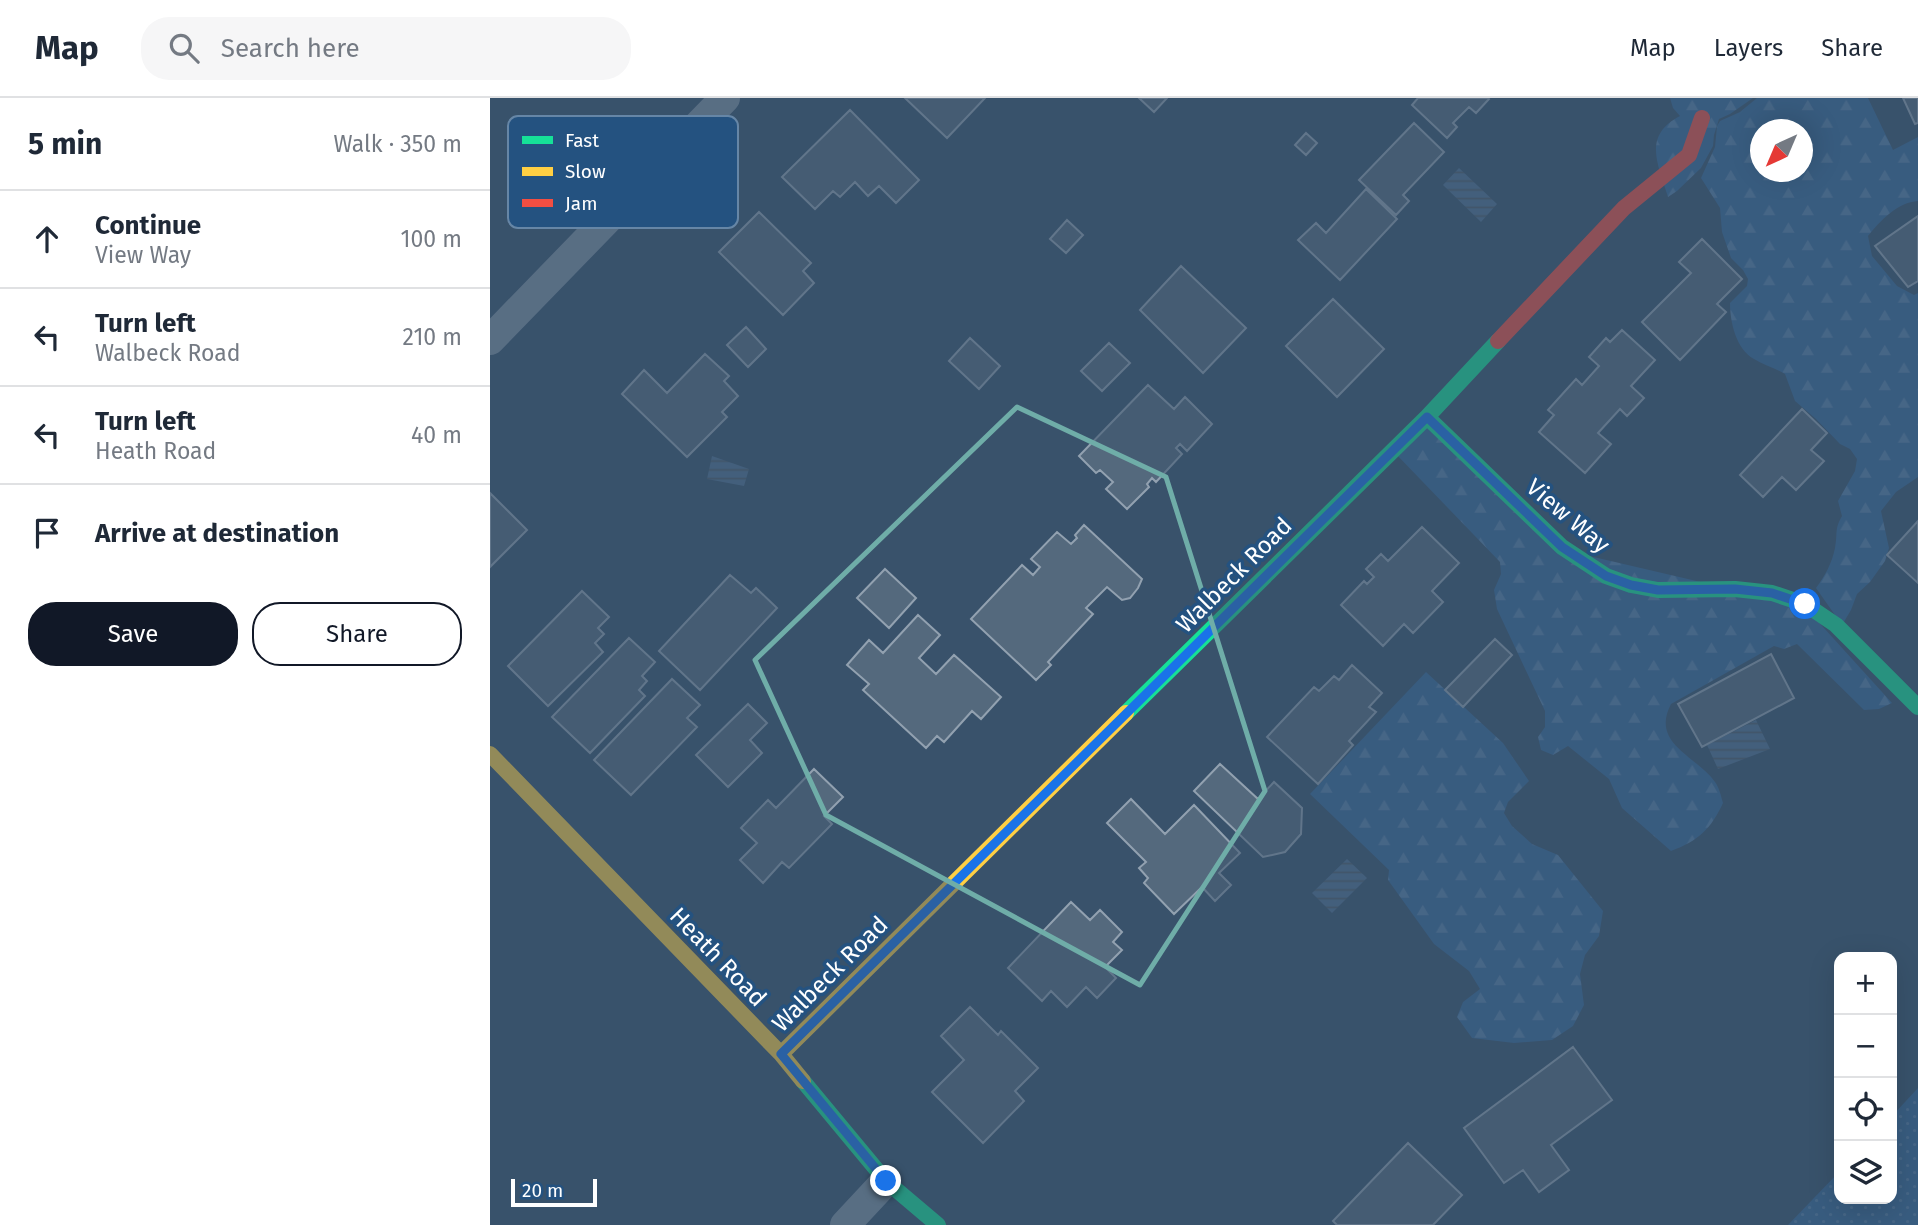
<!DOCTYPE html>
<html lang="en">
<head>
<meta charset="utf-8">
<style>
  :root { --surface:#fff; --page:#f6f6f7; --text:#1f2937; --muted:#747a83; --line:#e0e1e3; --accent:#111827 }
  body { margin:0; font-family:"Fira Sans",sans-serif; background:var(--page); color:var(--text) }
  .controls { position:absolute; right:21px; bottom:21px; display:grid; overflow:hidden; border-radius:14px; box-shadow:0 7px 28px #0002 }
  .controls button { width:63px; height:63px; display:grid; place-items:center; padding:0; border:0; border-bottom:2px solid var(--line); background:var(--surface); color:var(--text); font:35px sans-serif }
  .compass { position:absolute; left:1260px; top:21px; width:63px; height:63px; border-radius:50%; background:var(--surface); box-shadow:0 7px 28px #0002; rotate:224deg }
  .scale { position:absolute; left:21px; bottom:18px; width:86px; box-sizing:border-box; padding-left:7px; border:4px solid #fff; border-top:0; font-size:19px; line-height:24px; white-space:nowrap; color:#fff; -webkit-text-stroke:5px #245280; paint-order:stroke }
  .stop { position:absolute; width:21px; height:21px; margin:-16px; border:5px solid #1a73e8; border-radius:50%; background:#fff }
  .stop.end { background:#1a73e8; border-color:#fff; box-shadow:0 2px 7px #0008 }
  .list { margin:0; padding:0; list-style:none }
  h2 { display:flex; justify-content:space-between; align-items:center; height:91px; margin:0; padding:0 28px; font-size:30px }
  h2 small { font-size:23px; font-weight:400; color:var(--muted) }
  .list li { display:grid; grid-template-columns:46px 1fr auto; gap:21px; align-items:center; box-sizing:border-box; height:98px; padding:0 28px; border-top:2px solid var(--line) }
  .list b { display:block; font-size:26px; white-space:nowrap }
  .list p { margin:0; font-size:23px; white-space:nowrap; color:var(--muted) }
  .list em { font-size:23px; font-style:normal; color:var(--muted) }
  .actions { display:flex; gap:14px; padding:21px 28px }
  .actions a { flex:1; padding:16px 0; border:2px solid var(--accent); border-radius:28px; text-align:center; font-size:24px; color:var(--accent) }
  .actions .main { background:var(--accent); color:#fff }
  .icon { flex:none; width:38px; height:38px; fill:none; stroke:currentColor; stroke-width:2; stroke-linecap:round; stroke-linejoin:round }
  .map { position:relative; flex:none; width:1428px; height:1127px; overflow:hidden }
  header { display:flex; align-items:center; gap:42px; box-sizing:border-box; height:98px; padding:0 35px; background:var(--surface); border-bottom:2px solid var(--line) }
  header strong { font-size:33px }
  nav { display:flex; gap:38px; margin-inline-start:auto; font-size:24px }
  .search { width:490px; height:63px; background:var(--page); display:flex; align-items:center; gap:18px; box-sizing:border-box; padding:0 24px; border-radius:28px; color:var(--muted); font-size:26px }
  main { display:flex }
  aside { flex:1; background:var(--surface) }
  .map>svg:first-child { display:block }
  .forest { fill:url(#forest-firs); fill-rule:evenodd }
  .park { fill:url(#park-dots) }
  .water { fill:url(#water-rules) }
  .building { fill:#54697d; stroke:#92a1b0; stroke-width:2 }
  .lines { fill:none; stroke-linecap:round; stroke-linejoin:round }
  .street { stroke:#7f90a1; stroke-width:30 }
  .fast { stroke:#16e098; stroke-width:16 }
  .slow { stroke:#ffcf43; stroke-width:16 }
  .jam { stroke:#f24e42; stroke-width:16 }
  .route { stroke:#1a73e8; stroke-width:9 }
  .marked { fill:none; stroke:#6fada8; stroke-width:5; stroke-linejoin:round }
  .labels { text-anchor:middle; stroke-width:7; stroke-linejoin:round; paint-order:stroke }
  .street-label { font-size:24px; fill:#fff; stroke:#245280 }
  .key { fill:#245280; stroke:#6686a6; stroke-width:2 }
  .key-label { font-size:19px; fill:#fff }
</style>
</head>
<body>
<header>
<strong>Map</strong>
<div class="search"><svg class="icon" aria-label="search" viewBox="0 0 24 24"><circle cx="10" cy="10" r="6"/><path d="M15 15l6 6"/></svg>Search here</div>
<nav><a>Map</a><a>Layers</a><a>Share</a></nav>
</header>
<main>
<aside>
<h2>5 min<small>Walk · 350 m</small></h2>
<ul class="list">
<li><svg class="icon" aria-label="ahead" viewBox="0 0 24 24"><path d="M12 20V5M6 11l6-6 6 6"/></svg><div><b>Continue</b><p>View Way</p></div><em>100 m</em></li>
<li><svg class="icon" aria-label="left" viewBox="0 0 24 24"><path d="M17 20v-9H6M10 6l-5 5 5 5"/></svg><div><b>Turn left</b><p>Walbeck Road</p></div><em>210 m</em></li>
<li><svg class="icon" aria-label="left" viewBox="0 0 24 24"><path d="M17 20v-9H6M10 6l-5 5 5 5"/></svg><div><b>Turn left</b><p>Heath Road</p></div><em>40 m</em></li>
<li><svg class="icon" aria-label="arrive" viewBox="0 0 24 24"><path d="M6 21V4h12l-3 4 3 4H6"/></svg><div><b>Arrive at destination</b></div></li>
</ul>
<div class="actions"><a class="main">Save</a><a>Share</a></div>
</aside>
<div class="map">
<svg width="1428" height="1127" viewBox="0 0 1428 1127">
  <defs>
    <pattern id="forest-firs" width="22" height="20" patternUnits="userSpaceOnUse" patternTransform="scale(1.75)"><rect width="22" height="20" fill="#396897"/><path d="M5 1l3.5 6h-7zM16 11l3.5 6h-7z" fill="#577fa7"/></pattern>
    <pattern id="park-dots" width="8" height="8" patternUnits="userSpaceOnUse" patternTransform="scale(1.75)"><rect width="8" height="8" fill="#396897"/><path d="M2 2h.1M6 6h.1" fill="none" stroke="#577fa7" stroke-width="1.8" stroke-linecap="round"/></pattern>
    <pattern id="water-rules" width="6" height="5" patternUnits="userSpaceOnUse" patternTransform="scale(1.75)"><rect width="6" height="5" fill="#507090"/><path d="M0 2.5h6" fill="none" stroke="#4e5a67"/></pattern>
  </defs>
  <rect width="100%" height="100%" fill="#39526b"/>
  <path class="forest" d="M1180 0H1263L1240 16 1229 21 1224 37 1223 48 1211 70 1187 93 1178 99C1168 66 1152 38 1190 18L1183 10Z
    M1267 0H1378L1403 52 1428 39V103C1408 104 1390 123 1378 138L1382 158 1407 188 1424 197 1428 195V379L1406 394 1391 413 1399 450 1395 463 1380 484 1367 496 1361 512 1352 527 1326 490C1335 478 1342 465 1345 450 1348 435 1344 432 1352 418L1348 403 1365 373 1367 361 1360 351 1350 346 1326 321 1305 303 1295 276C1285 270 1274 267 1264 261 1246 251 1240 224 1240 205L1257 188 1258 181 1253 172 1241 160 1232 134 1230 110 1211 80 1225 49 1227 28 1230 23 1250 14ZM1270 32H1312V74H1270Z
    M937 324 1065 450 1314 508 1402 605 1389 611 1374 612 1307 546 1294 551 1284 548 1181 606C1160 646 1207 658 1225 684 1229 689 1231 698 1233 705 1221 731 1208 743 1181 753L1132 710 1119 681 1078 648 1063 657 1051 652 1048 639 1055 629V613L1007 511 1004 492 1011 476 1010 464 905 355Z
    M936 574 1013 645 1039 683 1018 704 1014 715 1022 728 1042 746 1068 757 1113 813 1109 838 1095 857 1090 876 1094 907 1083 928 1062 942 1024 945 982 940 967 919 973 904 990 891 979 873 944 846 898 782 899 772 820 696Z"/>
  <path class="park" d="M1428 990V1127H1298L1349 1074V1101H1402V1018Z"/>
  <path class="water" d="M969 70 1007 106 991 124 953 87Z
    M222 358 259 371 254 388 217 381Z
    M1266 622 1280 651 1228 671 1217 647Z
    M857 761 877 780 842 815 822 795Z"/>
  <path class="building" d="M415 0H495L457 40Z
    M649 0H677L664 14Z
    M928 0H998L999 1 986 15 979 9 963 25 967 29 957 40 922 7Z
    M1413 0H1428V25L1425 26Z
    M360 12 429 82 406 105 389 88 378 98 365 84 350 99 343 93 325 111 292 79Z
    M924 25 954 54 913 97 919 103 906 117 869 82Z
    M816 35 827 45 816 57 805 47Z
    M876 91 907 121 850 182 808 142 826 125 836 135Z
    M269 114 321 165 313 173 324 185 293 217 229 154Z
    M1428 118V183L1418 189 1385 148Z
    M577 122 593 137 576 155 560 141Z
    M1212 141 1252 181 1227 206 1236 214 1190 262 1152 224 1201 175 1189 164Z
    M691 168 756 230 713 275 650 212Z
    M843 201 894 251 847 299 796 248Z
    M256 229 276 251 258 269 237 247Z
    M1132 232 1165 262 1141 288 1154 300 1137 318 1130 311 1108 335 1121 346 1095 375 1049 334 1064 317 1058 312 1086 281 1092 287 1109 268 1099 259 1116 240 1120 244Z
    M480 240 510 268 489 291 459 263Z
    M619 245 640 265 612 293 591 273Z
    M215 256 239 278 234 283 248 298 232 314 237 319 197 359 132 296 154 272 177 295Z
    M658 287 684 311 695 299 722 326 697 353 690 346 686 350 692 356 666 384 662 380 657 386 659 389 637 411 616 391 623 384 610 372 606 375 589 358Z
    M1312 311 1337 335 1321 352 1334 363 1306 392 1292 379 1273 399 1250 377Z
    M0 395 37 432 0 469Z
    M1428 423V485L1397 457Z
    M594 427 652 481 648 490 640 500 632 502 617 489 596 510 603 516 558 564 561 567 546 582 481 521 532 467 543 477 550 469 541 461 567 434 581 446 587 440 585 437Z
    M932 429 969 465 942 493 953 504 923 535 914 526 893 548 851 507 874 483 877 486 884 479 876 471 891 456 898 463Z
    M395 471 426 500 399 530 367 500Z
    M240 477 261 495 266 490 287 510 210 592 169 553Z
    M92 493 119 519 108 530 114 536 105 545 113 554 58 608 18 568Z
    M428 517 450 537 429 560 446 576 464 557 511 599 491 621 482 613 454 644 447 638 436 650 373 592 379 586 357 567 379 542 393 555Z
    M139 540 165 564 152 578 157 583 149 592 155 598 100 655 62 619Z
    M1005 541 1022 557 973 609 955 592Z
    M1281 556 1304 600 1212 649 1188 606Z
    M862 567 892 595 879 609 886 614 859 643 863 647 828 686 777 639 824 589 829 593 844 578 849 582Z
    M182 581 210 607 197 620 207 629 141 697 104 662Z
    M258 606 277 625 260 642 272 655 238 689 206 657Z
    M730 666 768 701 784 684 812 710 811 736 795 754 773 759 704 693Z
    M324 671 353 699 334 718 342 726 299 770 292 764 273 785 250 762 267 745 251 730 278 702 286 710Z
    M641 701 675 736 704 707 750 755 729 775 741 787 725 803 712 789 684 816 654 785 658 780 649 770 656 764 617 725Z
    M581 804 600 822 610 812 632 834 623 844 632 852 615 869 626 880 607 900 596 889 577 909 561 893 552 903 518 870Z
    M480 909 508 937 511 933 548 970 525 993 534 1003 493 1045 442 994 474 962 451 938Z
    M1083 949 1122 1002 1061 1047 1079 1072 1049 1094 1033 1072 1014 1085 974 1030Z
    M918 1045 972 1097 943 1127H847L843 1123Z"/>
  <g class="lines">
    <path class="street" d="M0 242 235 0
      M355 1127 396 1083"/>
    <path class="fast" d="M937 319 1072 449 1116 478 1141 487 1168 492 1245 491 1282 495 1315 506 1346 527 1428 609
      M636 615 937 319 1008 243
      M313 983 396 1083 448 1127"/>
    <path class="slow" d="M0 656 291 956 313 983
      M291 956 636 615"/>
    <path class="jam" d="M1008 243 1134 110 1199 57 1212 20"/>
  </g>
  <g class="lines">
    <path class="route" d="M396 1083 291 956 937 319 1072 449 1116 478 1141 487 1168 492 1245 491 1282 495 1315 506"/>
  </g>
  <path d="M0 0H1428V1127H0ZM527 309 676 379 775 693 650 887 336 717 265 562Z" fill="#39526b" fill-opacity=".55" fill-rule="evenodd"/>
  <path class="marked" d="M527 309 676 379 775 693 650 887 336 717 265 562Z"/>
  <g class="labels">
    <g class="street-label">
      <text transform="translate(1078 418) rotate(40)" y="8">View Way</text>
      <text transform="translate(744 477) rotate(-45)" y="8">Walbeck Road</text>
      <text transform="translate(228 859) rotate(46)" y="8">Heath Road</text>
      <text transform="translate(340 876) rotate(-45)" y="8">Walbeck Road</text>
    </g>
  </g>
  <rect x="18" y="18" width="230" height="112" rx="10" class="key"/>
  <rect x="32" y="38" width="31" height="8" fill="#16e098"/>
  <rect x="32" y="69" width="31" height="9" fill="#ffcf43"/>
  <rect x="32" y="101" width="31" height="8" fill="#f24e42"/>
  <g class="key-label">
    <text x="75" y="49">Fast</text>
    <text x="75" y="80">Slow</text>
    <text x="75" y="112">Jam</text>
  </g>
</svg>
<div class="controls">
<button>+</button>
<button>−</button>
<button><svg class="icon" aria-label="locate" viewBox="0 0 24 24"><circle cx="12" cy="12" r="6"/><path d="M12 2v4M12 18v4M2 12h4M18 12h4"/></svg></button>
<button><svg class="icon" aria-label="layers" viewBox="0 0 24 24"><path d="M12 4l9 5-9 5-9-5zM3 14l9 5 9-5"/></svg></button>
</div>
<svg class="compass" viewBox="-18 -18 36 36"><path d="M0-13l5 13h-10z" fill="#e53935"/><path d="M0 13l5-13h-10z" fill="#747a83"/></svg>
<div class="scale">20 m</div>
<div class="stop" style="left:1315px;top:506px"></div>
<div class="stop end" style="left:396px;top:1083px"></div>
</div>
</main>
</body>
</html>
